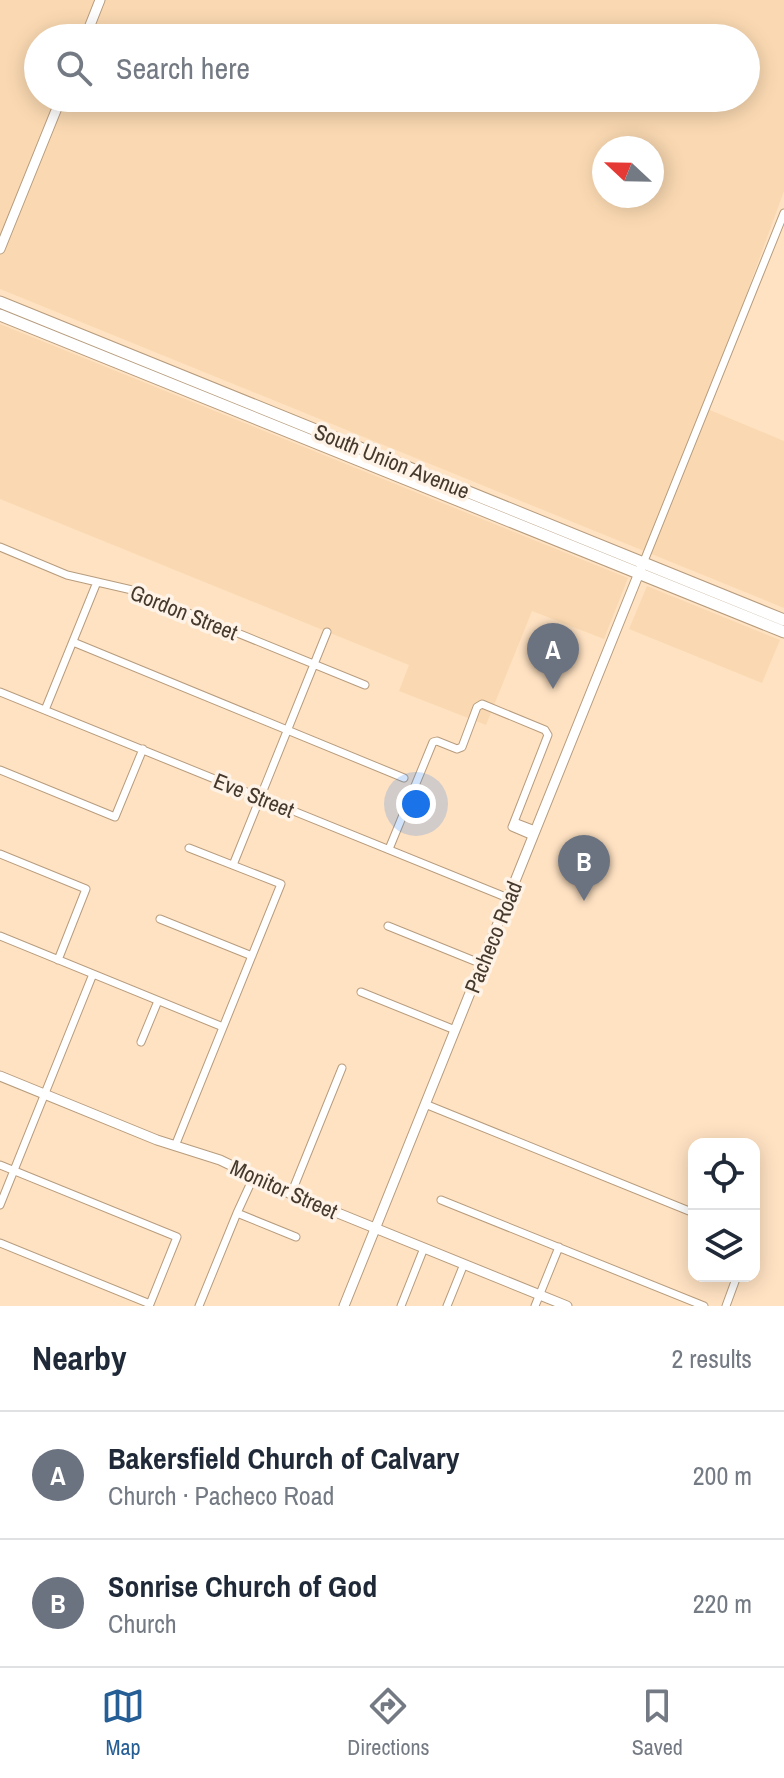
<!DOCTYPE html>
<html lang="en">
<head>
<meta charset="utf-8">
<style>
  :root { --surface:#fff; --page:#f6f6f7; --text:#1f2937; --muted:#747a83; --line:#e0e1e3; --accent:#255d95 }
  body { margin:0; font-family:"Archivo Narrow",sans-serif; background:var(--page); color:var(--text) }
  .controls { position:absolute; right:24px; bottom:24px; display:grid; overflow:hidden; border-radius:16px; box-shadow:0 4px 20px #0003 }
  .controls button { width:72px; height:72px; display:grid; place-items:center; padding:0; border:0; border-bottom:2px solid var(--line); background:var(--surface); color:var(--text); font:40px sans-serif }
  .compass { position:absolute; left:592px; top:136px; width:72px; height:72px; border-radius:50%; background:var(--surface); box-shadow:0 4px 20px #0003; rotate:292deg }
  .you { position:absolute; left:416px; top:804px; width:28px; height:28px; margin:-20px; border:6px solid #fff; border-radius:50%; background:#1a73e8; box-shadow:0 0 0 12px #1a73e833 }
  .badge { display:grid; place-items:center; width:52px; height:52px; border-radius:50%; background:var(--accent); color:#fff; font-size:26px; font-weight:700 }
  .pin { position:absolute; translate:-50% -66px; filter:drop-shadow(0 2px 4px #0008) }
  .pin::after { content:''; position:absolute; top:42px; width:28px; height:24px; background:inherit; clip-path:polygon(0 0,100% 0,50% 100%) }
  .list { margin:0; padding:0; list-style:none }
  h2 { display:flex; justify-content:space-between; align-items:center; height:104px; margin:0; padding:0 32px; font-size:34px }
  h2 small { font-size:26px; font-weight:400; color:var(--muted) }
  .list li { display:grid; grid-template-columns:52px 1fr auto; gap:24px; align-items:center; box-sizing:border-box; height:128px; padding:0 32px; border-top:2px solid var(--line) }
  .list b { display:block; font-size:30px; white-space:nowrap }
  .list p { margin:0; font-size:26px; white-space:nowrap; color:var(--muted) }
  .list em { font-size:26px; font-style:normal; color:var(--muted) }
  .icon { flex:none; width:44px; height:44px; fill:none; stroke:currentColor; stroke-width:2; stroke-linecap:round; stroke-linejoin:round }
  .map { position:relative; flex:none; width:784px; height:1306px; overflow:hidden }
  .search { position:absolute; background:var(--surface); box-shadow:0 4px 20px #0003; left:24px; right:24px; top:24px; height:88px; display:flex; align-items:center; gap:20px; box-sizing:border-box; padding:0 28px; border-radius:44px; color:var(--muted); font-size:30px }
  .sheet { height:360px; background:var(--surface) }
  nav { display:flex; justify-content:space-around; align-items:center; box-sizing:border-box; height:112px; border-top:2px solid var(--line); background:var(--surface); font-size:22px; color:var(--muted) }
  nav a { display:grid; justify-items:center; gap:4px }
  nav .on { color:var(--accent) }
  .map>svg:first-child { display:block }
  .built { fill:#fad9b2; fill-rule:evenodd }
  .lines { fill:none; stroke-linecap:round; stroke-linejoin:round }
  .minor-casing { stroke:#b79c7d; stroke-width:9 }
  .tertiary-casing { stroke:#b79c7d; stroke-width:11 }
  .primary-casing { stroke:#b79c7d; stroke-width:13 }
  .minor { stroke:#fff; stroke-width:7 }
  .tertiary { stroke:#fff; stroke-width:9 }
  .primary { stroke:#fff; stroke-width:11 }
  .labels { text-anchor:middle; stroke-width:7; stroke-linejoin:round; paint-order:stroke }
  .street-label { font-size:22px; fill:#44392c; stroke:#fef3e6 }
</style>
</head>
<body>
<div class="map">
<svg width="784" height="1306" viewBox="0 0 784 1306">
  <rect width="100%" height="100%" fill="#ffe2c2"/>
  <path class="built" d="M0 0H784V191L705 408 784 441V608L0 289ZM38 38H746V98H38ZM604 148H652V196H604Z
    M0 324 628 578 604 639 532 611 486 725 399 691 409 665 0 499Z
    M647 586 780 640 762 683 629 629Z"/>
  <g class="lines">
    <defs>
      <path id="minor" d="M0 547 67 575 132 590 365 685
        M642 566 784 213
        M73 642 404 778
        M0 692 508 898
        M45 710 97 582
        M0 770 115 817 143 749
        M533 836 512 827 514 822 535 830
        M389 849 433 742 437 741 457 749 462 747 477 707 482 704 545 730 548 735 514 822
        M0 854 86 889 58 960
        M233 865 327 632
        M160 919 252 956
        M388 926 482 964
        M0 936 223 1027
        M361 992 455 1030
        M141 1042 158 1001
        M425 1104 694 1213
        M175 1146 281 884 189 848
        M0 1165 177 1237 150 1304 0 1243
        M291 1194 342 1068
        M441 1200 704 1306
        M0 1205 93 974
        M237 1213 254 1176
        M199 1306 237 1213 296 1237
        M401 1306 424 1248
        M447 1306 464 1264
        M535 1306 559 1247
        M726 1306 737 1276"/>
      <path id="tertiary" d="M85 38 100 0
        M0 249 61 98
        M0 1076 157 1140 220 1160 291 1194 567 1306
        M344 1306 641 568"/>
      <path id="primary" d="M0 302 784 620
        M0 315 784 632"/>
    </defs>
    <use href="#minor" class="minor-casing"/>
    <use href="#tertiary" class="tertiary-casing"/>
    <use href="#primary" class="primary-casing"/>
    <use href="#minor" class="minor"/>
    <use href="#tertiary" class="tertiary"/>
    <use href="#primary" class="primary"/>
  </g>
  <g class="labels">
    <g class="street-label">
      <text transform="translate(392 461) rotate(22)" y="8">South Union Avenue</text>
      <text transform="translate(184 612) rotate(22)" y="8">Gordon Street</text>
      <text transform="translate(254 795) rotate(22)" y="8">Eve Street</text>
      <text transform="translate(493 937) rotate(-68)" y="8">Pacheco Road</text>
      <text transform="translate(284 1189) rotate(24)" y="8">Monitor Street</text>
    </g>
  </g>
</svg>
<div class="controls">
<button><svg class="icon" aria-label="locate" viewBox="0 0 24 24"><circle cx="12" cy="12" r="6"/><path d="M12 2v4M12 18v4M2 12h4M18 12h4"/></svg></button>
<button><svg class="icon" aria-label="layers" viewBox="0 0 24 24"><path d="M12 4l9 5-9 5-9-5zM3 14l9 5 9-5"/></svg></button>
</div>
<svg class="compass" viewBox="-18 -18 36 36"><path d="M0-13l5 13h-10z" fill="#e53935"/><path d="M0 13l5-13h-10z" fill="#747a83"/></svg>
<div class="you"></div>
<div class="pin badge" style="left:553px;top:689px;background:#6b7280">A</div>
<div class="pin badge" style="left:584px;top:901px;background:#6b7280">B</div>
<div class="search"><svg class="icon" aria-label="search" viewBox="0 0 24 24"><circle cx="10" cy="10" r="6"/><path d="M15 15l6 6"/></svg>Search here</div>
</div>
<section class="sheet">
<h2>Nearby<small>2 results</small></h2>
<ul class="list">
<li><span class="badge" style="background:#6b7280">A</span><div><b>Bakersfield Church of Calvary</b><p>Church · Pacheco Road</p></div><em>200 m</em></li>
<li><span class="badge" style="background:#6b7280">B</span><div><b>Sonrise Church of God</b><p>Church</p></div><em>220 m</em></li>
</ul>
</section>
<nav>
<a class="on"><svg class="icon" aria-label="map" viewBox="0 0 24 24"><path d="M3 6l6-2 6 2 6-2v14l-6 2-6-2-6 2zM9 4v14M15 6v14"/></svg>Map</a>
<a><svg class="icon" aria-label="directions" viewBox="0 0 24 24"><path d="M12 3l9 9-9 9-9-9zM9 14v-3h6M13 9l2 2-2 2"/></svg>Directions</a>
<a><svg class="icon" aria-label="saved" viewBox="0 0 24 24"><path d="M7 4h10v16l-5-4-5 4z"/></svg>Saved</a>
</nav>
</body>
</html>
